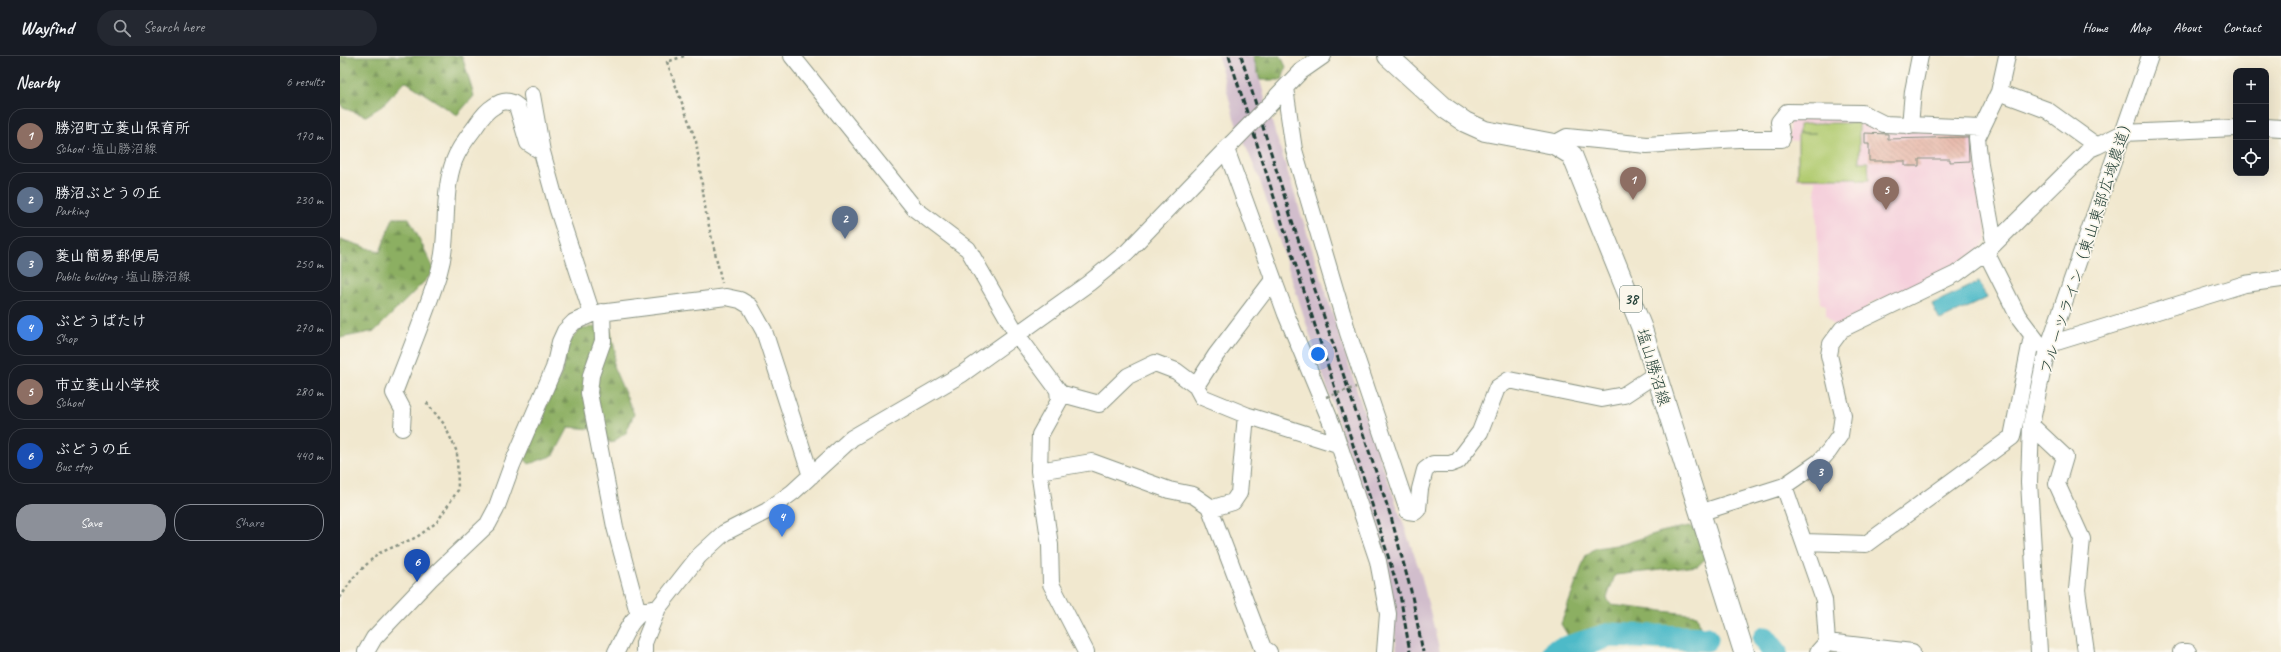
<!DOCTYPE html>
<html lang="en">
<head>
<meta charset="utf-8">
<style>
  :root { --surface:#171b24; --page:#242831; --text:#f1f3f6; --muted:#9ea1a6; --line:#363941; --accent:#8c9099 }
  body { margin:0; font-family:Caveat,"Klee One",sans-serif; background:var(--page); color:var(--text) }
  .controls { position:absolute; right:12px; top:12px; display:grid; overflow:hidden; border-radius:8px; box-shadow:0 4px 16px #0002 }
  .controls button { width:36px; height:36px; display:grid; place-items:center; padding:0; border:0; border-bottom:1px solid var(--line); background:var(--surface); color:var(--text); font:20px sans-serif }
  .you { position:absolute; left:978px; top:298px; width:14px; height:14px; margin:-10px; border:3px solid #fff; border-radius:50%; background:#1a73e8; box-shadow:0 0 0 6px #1a73e833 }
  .badge { display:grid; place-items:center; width:26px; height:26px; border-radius:50%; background:var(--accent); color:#fff; font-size:13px; font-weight:700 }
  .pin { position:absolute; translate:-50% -33px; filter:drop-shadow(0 1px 2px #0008) }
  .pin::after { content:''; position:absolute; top:21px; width:14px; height:12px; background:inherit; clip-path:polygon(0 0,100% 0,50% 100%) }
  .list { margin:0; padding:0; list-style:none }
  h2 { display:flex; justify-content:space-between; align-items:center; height:52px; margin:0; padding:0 16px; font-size:17px }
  h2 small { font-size:13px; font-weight:400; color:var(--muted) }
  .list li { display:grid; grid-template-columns:26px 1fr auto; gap:12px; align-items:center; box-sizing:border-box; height:56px; margin:0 8px 8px; padding:0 8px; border:1px solid var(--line); border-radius:16px }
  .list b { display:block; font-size:15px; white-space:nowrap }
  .list p { margin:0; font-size:13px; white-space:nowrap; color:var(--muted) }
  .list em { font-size:13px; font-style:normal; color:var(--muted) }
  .actions { display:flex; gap:8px; padding:12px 16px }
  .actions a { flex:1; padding:9px 0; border:1px solid var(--accent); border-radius:16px; text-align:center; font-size:14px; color:var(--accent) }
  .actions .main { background:var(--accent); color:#fff }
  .icon { flex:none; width:22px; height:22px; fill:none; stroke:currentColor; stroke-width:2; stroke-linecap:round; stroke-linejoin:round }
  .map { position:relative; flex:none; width:1941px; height:596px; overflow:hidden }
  header { display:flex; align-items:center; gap:24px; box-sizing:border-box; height:56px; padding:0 20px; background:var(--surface); border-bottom:1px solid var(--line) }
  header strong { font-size:19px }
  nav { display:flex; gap:22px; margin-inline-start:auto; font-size:14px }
  .search { width:280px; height:36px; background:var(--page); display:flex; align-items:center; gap:10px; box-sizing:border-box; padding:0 14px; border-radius:22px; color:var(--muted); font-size:15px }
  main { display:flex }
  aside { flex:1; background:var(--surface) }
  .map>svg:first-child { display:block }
  .built { fill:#f5cfdb }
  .railway { fill:#d1bdcc }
  .forest { fill:url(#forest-firs); stroke:#56764b }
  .garden { fill:#b1cb70; stroke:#688452 }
  .water { fill:#4dbac8; stroke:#367c7e }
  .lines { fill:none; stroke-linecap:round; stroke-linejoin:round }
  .river { stroke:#4dbac8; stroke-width:25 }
  .building { fill:url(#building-back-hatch) }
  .minor-casing { stroke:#889282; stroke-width:18 }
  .major-casing { stroke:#889282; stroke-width:22 }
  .path { stroke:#889282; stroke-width:2.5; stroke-dasharray:3 3; stroke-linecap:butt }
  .minor { stroke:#fff; stroke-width:16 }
  .major { stroke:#fff; stroke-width:20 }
  .rail { stroke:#1f3d34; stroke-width:3; stroke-dasharray:6 3; stroke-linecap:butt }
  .minor-bridge-casing { stroke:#889282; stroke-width:18; stroke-linecap:butt }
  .path-bridge { stroke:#889282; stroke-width:2.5; stroke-dasharray:3 3; stroke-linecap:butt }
  .minor-bridge { stroke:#fff; stroke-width:16 }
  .labels { text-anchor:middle; stroke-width:3.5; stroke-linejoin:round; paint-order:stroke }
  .shield { fill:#fbf7ec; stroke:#61756b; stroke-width:1 }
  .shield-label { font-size:15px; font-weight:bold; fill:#1f3d34 }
  .street-label { font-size:16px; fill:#1f3d34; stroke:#fbf7ec }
</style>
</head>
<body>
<header>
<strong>Wayfind</strong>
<div class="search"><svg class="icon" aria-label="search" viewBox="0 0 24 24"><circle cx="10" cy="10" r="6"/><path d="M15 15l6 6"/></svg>Search here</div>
<nav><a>Home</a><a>Map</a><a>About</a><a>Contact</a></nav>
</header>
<main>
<aside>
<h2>Nearby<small>6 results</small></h2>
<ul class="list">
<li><span class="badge" style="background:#8d6e63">1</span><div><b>勝沼町立菱山保育所</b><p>School · 塩山勝沼線</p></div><em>170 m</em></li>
<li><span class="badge" style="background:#5c6f8a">2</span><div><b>勝沼ぶどうの丘</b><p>Parking</p></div><em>230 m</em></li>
<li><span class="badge" style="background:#5c6f8a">3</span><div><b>菱山簡易郵便局</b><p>Public building · 塩山勝沼線</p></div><em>250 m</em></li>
<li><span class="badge" style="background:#3f7fe0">4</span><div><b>ぶどうばたけ</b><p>Shop</p></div><em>270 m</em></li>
<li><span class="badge" style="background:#8d6e63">5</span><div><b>市立菱山小学校</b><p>School</p></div><em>280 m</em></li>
<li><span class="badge" style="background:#1a4fb4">6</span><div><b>ぶどうの丘</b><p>Bus stop</p></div><em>440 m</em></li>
</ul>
<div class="actions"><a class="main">Save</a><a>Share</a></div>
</aside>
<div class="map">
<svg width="1941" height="596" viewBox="0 0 1941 596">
  <defs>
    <pattern id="forest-firs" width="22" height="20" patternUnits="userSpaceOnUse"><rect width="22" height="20" fill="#8caf62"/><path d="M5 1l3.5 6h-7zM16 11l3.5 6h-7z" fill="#729052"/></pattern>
    <pattern id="building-back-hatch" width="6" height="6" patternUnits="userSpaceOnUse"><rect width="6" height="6" fill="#e6b4a6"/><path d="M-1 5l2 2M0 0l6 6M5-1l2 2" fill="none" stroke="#ba9488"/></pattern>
  </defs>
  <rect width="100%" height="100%" fill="#fbf7ec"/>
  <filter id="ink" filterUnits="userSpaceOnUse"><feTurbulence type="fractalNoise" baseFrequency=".025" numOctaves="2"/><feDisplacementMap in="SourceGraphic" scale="8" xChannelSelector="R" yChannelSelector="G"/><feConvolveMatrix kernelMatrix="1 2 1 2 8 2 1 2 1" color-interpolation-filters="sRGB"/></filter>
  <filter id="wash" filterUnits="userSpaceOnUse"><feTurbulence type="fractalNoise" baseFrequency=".012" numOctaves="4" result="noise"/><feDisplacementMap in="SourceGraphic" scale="16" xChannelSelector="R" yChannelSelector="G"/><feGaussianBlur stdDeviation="0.9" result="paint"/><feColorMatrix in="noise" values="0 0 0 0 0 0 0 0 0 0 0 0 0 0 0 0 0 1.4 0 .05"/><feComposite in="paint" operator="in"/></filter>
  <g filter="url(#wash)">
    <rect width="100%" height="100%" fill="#f1e8cf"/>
    <path class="built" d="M1519 60 1533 71 1629 79 1633 83 1647 183 1632 202 1628 201 1565 236 1530 247 1523 257 1495 271 1486 259V249L1480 247 1475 124H1457V85L1449 84V65L1453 61Z"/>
    <path class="railway" d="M878 0H913L934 73 1024 356 1081 518 1100 596H1057L1050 538 1025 449 919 122 894 62Z"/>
    <path class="forest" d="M0 0H122L134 40 117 59 65 25 42 50 26 60 3 52 0 46Z
      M913 0H941L946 11 942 24H920Z
      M53 162H69L95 215 35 275 0 282V183L40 196Z
      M269 268 275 295 273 310 294 358 286 377 271 387 251 373 229 371 214 399 189 408 183 401 222 316 227 289 240 273Z
      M1350 470 1358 475 1368 500 1358 510 1275 519 1267 542 1271 549 1357 559 1361 574 1343 594 1310 591 1251 580 1230 583 1221 568 1246 499 1256 492 1283 488 1324 475Z"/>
    <path class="garden" d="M1476 67H1519V106H1528L1529 124H1518L1517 122H1458V77H1476H1459V69Z"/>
    <path class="water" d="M1639 226 1647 242 1600 264 1592 248Z"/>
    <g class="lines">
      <path class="river" d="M1425 583 1435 596
        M1215 596 1270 579 1366 583"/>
    </g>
    <g id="blocks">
      <path class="building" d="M1525 77 1548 78V83L1628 81 1629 105 1610 106V103H1579V110H1565V105H1529V88H1525Z"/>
    </g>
  </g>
  <g filter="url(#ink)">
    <use href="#blocks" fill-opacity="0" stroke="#889282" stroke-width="1"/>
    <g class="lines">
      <defs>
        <path id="minor" d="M452 0 575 153 628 193 678 280 718 334 719 345 700 379 699 415 710 489 711 528 746 596
          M945 32 954 94 1008 277 1068 455 1075 456 1078 453 1080 433 1085 414 1093 408H1110L1118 405 1140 376 1157 332 1169 324 1262 343 1284 339 1316 318
          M1659 36 1707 54 1757 90
          M192 39 202 96 218 154 252 258
          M937 40 960 16 983 0
          M1570 70 1573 35 1580 0
          M1926 71 1941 72
          M1214 88 1227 81 1307 89 1398 83H1442L1439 66 1447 56 1522 57 1544 68 1641 72
          M886 93 946 258 993 371 1038 505 1048 558 1045 596
          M1654 186 1640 109 1637 82 1659 36 1667 0
          M1646 196 1678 260 1699 288
          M262 256 263 285 251 319 249 337 275 471 297 553 307 554
          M1710 288 1905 228 1941 223
          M856 330 876 299 933 224
          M719 337 759 348 788 320 815 307 836 315 856 330 862 341 906 359 997 388
          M1691 369 1725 401 1717 428 1742 483 1737 534 1746 596
          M62 372 63 354 54 337C69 297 86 257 99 216 110 180 101 141 114 105 118 94 126 83 133 74 139 66 144 56 153 51 161 45 169 43 177 50L188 87 202 96
          M699 415 752 406 829 434 853 439 869 450 923 592 929 596
          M1444 430 1484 544 1487 586
          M870 453 893 446 899 437 906 359
          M1359 457 1444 430 1479 406 1489 395 1500 379 1503 359 1489 299 1491 288 1502 273 1616 218 1646 196 1750 93 1757 90 1783 77 1896 72
          M1464 486 1526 488 1672 381 1692 280
          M1487 586 1572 596
          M26 596 34 582 90 523 148 468 156 453 172 409 214 312 220 286 225 275 234 266 252 258 386 241 400 244 410 250 424 275 471 420
          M276 596C284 581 292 555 312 553
          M304 596V587L318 552 359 500 384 477 427 455 453 436 512 382 622 318 749 227 787 196 892 87
          M1478 596 1487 586
          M1699 596 1689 426 1691 369 1706 298 1810 0
          M1841 596H1848"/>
        <path id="major" d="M1048 0 1106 53 1125 66 1145 75 1214 88 1232 99 1301 270 1404 596"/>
      </defs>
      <use href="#minor" class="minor-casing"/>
      <use href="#major" class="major-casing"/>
      <path class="path" d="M344 0 327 6 356 85 366 157 382 227
        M0 542 13 522 37 498 77 481 97 466 118 434 117 396 104 368 86 346"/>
      <use href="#minor" class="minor"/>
      <use href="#major" class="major"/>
      <path class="rail" d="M889 0 1037 464 1060 539 1070 596
        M901 0 954 171 1051 461 1071 535 1083 596"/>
      <defs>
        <path id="minor-bridge" d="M892 87 935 43"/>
      </defs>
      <use href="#minor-bridge" class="minor-bridge-casing"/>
      <path class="path-bridge" d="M986 341 1016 331"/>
      <use href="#minor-bridge" class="minor-bridge"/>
    </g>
  </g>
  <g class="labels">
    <rect class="shield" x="1280" y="230" width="22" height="26" rx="3"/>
    <g class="shield-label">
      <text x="1291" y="248">38</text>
    </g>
    <g class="street-label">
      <text transform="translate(1746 189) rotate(-72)" y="6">フルーツライン（東山東部広域農道）</text>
      <text transform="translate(1314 311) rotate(73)" y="6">塩山勝沼線</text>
    </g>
  </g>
</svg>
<div class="controls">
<button>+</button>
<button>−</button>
<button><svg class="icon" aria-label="locate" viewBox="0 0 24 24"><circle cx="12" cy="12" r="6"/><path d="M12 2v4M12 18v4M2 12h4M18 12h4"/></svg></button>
</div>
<div class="you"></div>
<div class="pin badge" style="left:1293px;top:144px;background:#8d6e63">1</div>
<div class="pin badge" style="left:505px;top:183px;background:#5c6f8a">2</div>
<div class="pin badge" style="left:1480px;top:436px;background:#5c6f8a">3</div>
<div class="pin badge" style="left:442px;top:481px;background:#3f7fe0">4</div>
<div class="pin badge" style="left:1546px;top:154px;background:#8d6e63">5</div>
<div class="pin badge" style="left:77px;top:526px;background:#1a4fb4">6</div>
</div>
</main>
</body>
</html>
